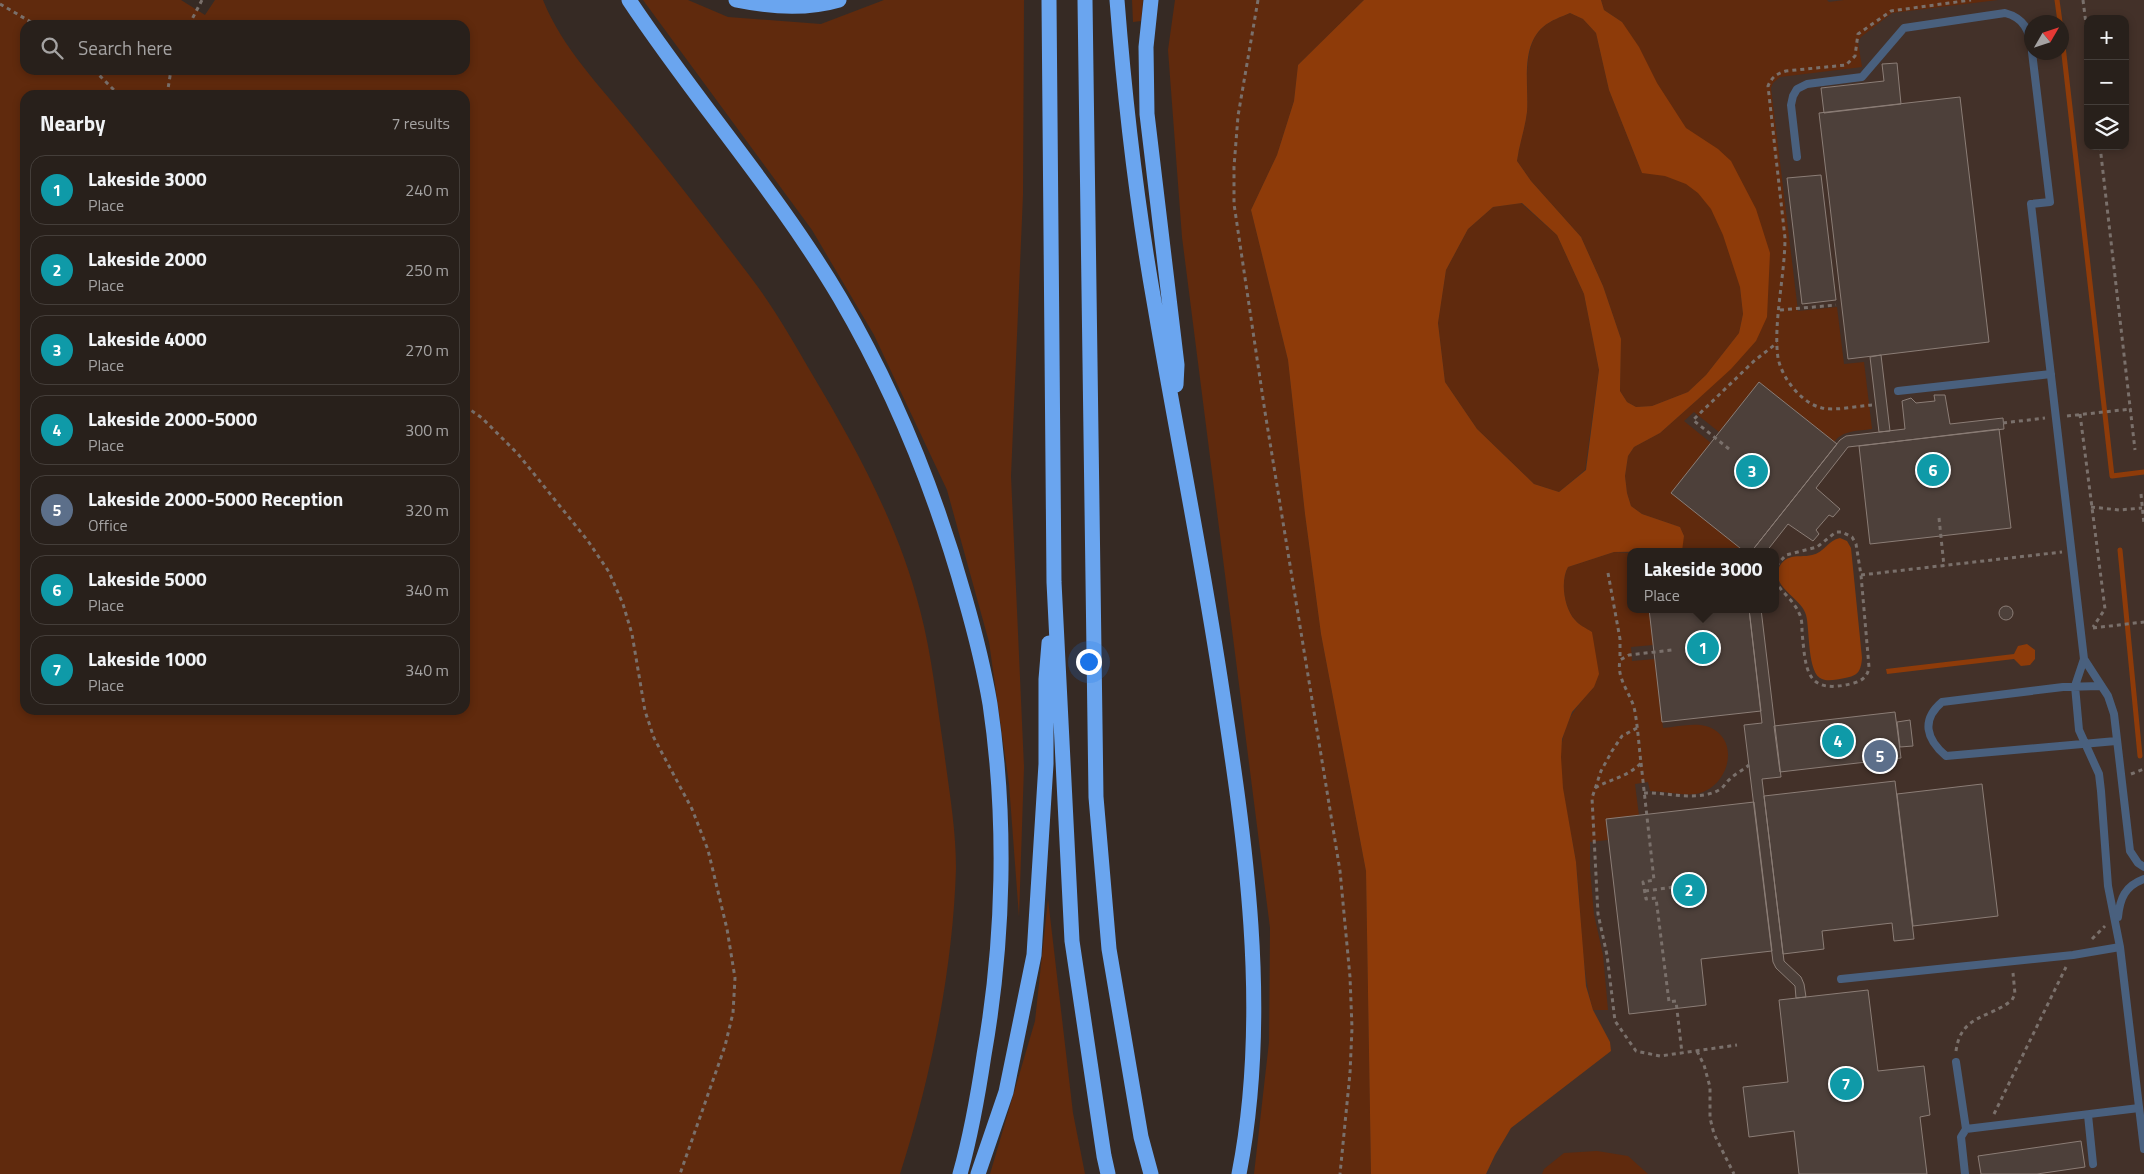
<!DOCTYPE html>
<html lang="en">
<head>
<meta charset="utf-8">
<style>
  :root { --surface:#28201b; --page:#342d28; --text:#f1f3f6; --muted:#a5a3a3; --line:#443e3a; --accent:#ea580c }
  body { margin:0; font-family:"Titillium Web",sans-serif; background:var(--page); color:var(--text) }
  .controls { position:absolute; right:15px; top:15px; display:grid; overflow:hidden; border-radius:10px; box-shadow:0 2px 8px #0003 }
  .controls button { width:45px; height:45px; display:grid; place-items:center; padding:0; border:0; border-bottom:1px solid var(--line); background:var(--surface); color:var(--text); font:25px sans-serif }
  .compass { position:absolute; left:2024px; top:15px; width:45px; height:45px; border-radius:50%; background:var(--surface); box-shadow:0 2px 8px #0003; rotate:51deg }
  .you { position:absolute; left:1088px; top:661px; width:18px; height:18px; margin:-12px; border:4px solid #fff; border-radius:50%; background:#1a73e8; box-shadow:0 0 0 8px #1a73e833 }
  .badge { display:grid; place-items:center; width:32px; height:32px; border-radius:50%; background:var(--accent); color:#fff; font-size:16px; font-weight:700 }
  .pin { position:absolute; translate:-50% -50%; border:2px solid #fff; box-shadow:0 1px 5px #0006 }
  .popup { position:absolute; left:1627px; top:548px; width:152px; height:65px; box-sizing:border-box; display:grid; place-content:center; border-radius:10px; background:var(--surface); filter:drop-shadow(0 1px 4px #0005); font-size:16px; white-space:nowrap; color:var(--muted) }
  .popup b { font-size:19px; color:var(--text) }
  .popup::after { content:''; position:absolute; left:50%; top:100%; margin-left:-10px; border:10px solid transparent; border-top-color:var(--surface) }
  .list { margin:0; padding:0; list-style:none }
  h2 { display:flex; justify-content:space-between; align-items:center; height:65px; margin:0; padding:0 20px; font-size:21px }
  h2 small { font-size:16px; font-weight:400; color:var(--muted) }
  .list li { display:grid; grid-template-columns:32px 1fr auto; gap:15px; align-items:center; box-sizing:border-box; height:70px; margin:0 10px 10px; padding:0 10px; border:1px solid var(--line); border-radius:15px }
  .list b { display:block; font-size:19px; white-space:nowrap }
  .list p { margin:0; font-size:16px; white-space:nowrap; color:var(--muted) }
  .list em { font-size:16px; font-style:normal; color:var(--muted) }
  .icon { flex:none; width:28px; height:28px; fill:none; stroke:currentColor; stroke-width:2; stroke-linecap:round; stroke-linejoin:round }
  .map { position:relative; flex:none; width:2144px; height:1174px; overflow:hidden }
  .search { position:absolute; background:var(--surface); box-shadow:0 2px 8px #0003; left:20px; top:20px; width:450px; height:55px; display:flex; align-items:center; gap:12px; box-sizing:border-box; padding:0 18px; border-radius:15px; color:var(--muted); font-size:19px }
  .panel { position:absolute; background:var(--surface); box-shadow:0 2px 8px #0003; left:20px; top:90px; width:450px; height:625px; border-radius:15px }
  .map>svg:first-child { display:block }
  .built { fill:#433129; fill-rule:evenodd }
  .green { fill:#602a0d; fill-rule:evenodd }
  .water { fill:#8e3b09; fill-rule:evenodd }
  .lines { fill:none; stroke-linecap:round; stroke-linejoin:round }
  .stream { stroke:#8e3b09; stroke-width:5 }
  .building { fill:#4d403a; stroke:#8b7d76 }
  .path { stroke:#7a706b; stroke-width:3; stroke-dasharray:4 4; stroke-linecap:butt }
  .service { stroke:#49607e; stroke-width:8 }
  .motorway { stroke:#6aa5ef; stroke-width:15 }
</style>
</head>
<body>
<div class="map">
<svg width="2144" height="1174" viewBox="0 0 2144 1174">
  <rect width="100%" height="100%" fill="#362a24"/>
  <path class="built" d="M1202 0H2144V1174H1323ZM2088 19H2125V146H2088ZM2032 22H2062V52H2032ZM1630 552H1776V609H1630Z"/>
  <path class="green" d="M0 0H181L205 15 215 0H543C562 48 601 87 633 127 673 176 711 225 749 275 773 306 793 341 812 374 856 448 899 526 920 610 932 656 937 704 944 751 949 790 956 829 956 868 953 969 931 1078 900 1174H0ZM25 25H465V70H25ZM25 95H465V710H25Z
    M643 0H688L728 17 821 24 884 0H1024L1023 195 1011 476 1024 767 1019 917 1009 784 989 642 947 490 874 335 812 230Z
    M1132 0H1143L1141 21 1133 22Z
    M1175 0H1364L1298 65 1294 101 1277 155 1251 210 1288 360 1305 514 1321 634 1366 871 1371 1174H1254L1269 1042 1270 928 1182 237 1168 50Z
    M1601 0H1827L1829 2 1844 0H1998L1892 13 1861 37 1858 42 1862 67 1780 77 1773 83 1771 88 1798 311 1837 307 1844 364 1864 362 1872 429C1858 431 1843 430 1834 442L1759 382 1719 432 1694 412 1684 421 1711 443 1671 493 1745 552H1680L1684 536 1680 527 1642 514 1631 506 1627 493 1625 476 1628 456 1634 447 1660 433 1697 400 1756 341 1740 287 1743 314 1739 333 1706 375 1688 392 1652 406 1636 407 1627 402 1620 391 1621 339 1603 286 1581 237 1531 181 1517 161C1519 145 1525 129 1527 112 1529 87 1521 46 1543 27 1551 20 1561 17 1570 13L1583 19 1596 33 1609 90 1642 173 1622 22 1604 10Z
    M1521 203 1557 235 1584 294 1599 370 1585 470 1559 492 1534 484 1477 429 1445 382 1438 322 1446 270 1468 229 1493 207Z
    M1614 552 1630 553V609H1649L1653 645 1631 647 1632 661 1655 659 1663 728C1677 727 1695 722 1709 727 1741 740 1729 785 1700 793 1685 797 1665 791 1650 791L1648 782 1635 784 1639 816 1606 819 1608 840 1590 842V869L1594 914 1603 955 1608 1010H1593C1580 963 1582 911 1576 863 1572 828 1554 771 1563 738 1568 715 1579 704 1594 687L1592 632C1586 629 1579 625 1575 620 1564 608 1560 582 1568 567Z
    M1048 899 1073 1113 1085 1174H990L1035 1021Z
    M1597 1151 1628 1156 1648 1174H1542L1544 1169 1564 1153Z"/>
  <path class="water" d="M1364 0H1601L1604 10 1622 22 1639 47 1657 83 1686 128 1718 149 1731 161 1756 209 1770 253 1767 317 1756 341 1731 369 1697 400 1660 433 1634 447 1628 456 1625 476 1627 493 1631 506 1642 514 1680 527 1684 536 1682 551 1614 552 1568 567C1560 581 1564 608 1575 620 1579 625 1586 628 1592 632L1599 674 1594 687 1572 712 1562 739 1561 757 1563 788 1576 862 1586 986 1593 1010 1610 1042 1611 1051 1511 1128 1495 1155 1486 1174H1371L1366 871 1321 634 1305 514 1288 360 1251 210 1277 155 1294 101 1298 65ZM1570 13 1583 19 1596 33 1609 90 1642 173 1665 176 1686 184 1698 193 1711 209 1723 235 1740 287 1743 314 1739 333 1706 375 1688 392 1652 406 1636 407 1627 402 1620 391 1621 339 1603 286 1581 237 1531 181 1517 161C1519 145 1525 129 1527 112 1529 86 1520 47 1543 27 1551 20 1561 17 1570 13ZM1522 203 1557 235 1584 294 1599 370 1586 470 1559 492 1534 484 1477 429 1445 382 1438 323 1446 270 1468 229 1493 207Z
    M1840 538 1847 541 1851 548 1862 658C1861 671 1858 676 1845 678 1838 679 1828 682 1822 679 1807 674 1810 629 1806 615 1802 598 1771 588 1779 568 1780 564 1785 559 1789 558 1796 555 1805 557 1812 555 1824 553 1828 540 1840 538Z
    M2027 644 2035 650V659L2030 665 2021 666 2014 659 1887 674 1886 669 2014 654 2018 646Z"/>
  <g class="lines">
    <path class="stream" d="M2057 0 2060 22
      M2062 37 2112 476 2144 472
      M2120 550 2140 756"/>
  </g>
  <path class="building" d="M1897 63 1901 104 1824 113 1821 88 1884 81 1882 64Z
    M1960 97 1989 342 1848 359 1819 113Z
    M1821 175 1836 300 1802 304 1787 178Z
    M1881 355 1890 431 1879 432 1870 357Z
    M1759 382 1837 444 1751 552H1745L1671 493Z
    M1934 395H1945L1950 424 2003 418 2004 429 1848 447 1816 488 1840 509 1833 517 1829 515 1816 530 1819 534 1813 541 1788 524 1766 552H1751L1840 440 1846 436 1905 429 1902 401 1911 398 1916 403 1935 401Z
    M1999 429 2011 528 1870 544 1859 446Z
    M1999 613a7 7 0 1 1 14 0a7 7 0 1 1-14 0Z
    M1649 609H1749L1761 711 1662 722Z
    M1749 609H1761L1781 777 1762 779 1784 961 1801 977 1804 984 1806 997 1796 998 1795 986 1776 968 1773 962 1744 725 1762 723Z
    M1895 712 1901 758 1780 772 1774 726Z
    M1910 720 1913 746 1900 747 1897 722Z
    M1895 781 1914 939 1894 941 1892 923 1822 931 1824 949 1783 954 1764 796Z
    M1982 784 1998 916 1913 926 1897 794Z
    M1754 802 1772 951 1701 959 1706 1005 1629 1014 1606 819Z
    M1868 990 1878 1071 1924 1066 1930 1115 1920 1117 1927 1174H1799L1794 1131 1749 1137 1743 1087 1788 1082 1779 1000Z
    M2081 1141 2085 1167 2037 1174H1981L1978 1156Z"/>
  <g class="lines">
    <path class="path" d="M1258 0 1238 116 1234 167V204L1265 412 1340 871 1350 977 1352 1028 1350 1073 1340 1174
      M2083 0 2088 40
      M0 4 36 25
      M189 25 202 0
      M94 70 119 95
      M167 95 171 70
      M2100 146 2135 450
      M1780 310 1836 305
      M1872 405C1856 406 1837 411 1822 408 1801 403 1782 378 1778 358 1773 323 1785 275 1785 238L1768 86C1772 77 1776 74 1786 71L1846 65 1855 56 1858 34 1891 11 1971 0
      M465 406 482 418 518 454 588 541 609 572 623 604 632 634 645 711 654 738 692 809 708 850 727 929 735 978 733 1013 725 1046 680 1174
      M2080 414 2105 609 2093 627
      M2067 416 2131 409
      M2003 423 2045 418
      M1729 449 1693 420 1754 361 1777 343
      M2141 494 2144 524
      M2091 507 2119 510 2142 508
      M1939 518 1944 566
      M1776 566 1786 555 1817 547 1836 532H1842L1852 537 1856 544 1861 575 1869 667C1868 676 1862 681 1854 683 1805 696 1806 670 1802 632 1802 626 1802 618 1799 613 1794 601 1782 593 1776 582
      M1608 573 1620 639V660
      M1861 575 2062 552
      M2093 628 2144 622
      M1637 728 1622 736 1612 751 1601 771 1592 798 1598 914 1607 955 1615 1021 1636 1051 1660 1056 1737 1045
      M1641 763 1654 880 1643 882 1646 899 1656 898 1669 1002 1676 1001 1682 1053
      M2131 774 2144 769
      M1595 788C1612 778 1626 778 1641 763 1639 747 1638 729 1635 712 1632 694 1616 680 1620 660L1629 655 1672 650
      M1644 793C1668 792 1701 803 1722 788 1725 785 1727 781 1730 779 1735 774 1743 770 1749 765
      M1645 891 1682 886
      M2092 939 2105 926
      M1697 1051 1704 1065 1710 1087V1118L1714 1134 1734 1174
      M1956 1051C1961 1014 1989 1019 2012 1000L2015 994 2013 973
      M1994 1114 2066 967"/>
    <path class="service" d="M2032 52 2050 202 2031 204 2084 659 2108 696 2114 714 2130 851 2138 863 2144 867
      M1797 157 1791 105 1793 96 1797 89 1807 84 1862 77 1904 28 2005 13C2024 18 2029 30 2032 48
      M1898 391 2051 374
      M2084 659 2075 686 2079 730 2099 774 2101 791 2108 886 2120 947 2144 1149
      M2100 686 2063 687 1942 702C1921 720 1926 739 1946 756L2116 741
      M2118 917C2120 898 2125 886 2144 879
      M1841 979 2073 955 2120 947
      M1956 1062 1966 1129
      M2088 1115 2093 1164
      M1965 1174 1961 1137 1966 1129 2139 1108"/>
    <path class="motorway" d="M629 0C696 101 778 193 840 298 895 392 936 494 965 598 975 633 984 669 990 704 1007 819 1004 941 984 1055 978 1095 971 1135 960 1174
      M736 0C770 7 805 10 839 0
      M1049 0 1054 582 1072 941 1104 1156 1108 1174
      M1085 0 1096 797 1109 949 1141 1137 1151 1174
      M1117 0C1125 103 1137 206 1155 307 1176 431 1201 553 1220 677 1245 839 1271 1010 1239 1174
      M1151 0 1146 47 1147 114 1177 365 1176 385
      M978 1174 1006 1092 1034 955 1046 764V679L1049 643"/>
  </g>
</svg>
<div class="controls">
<button>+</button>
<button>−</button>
<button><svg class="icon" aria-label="layers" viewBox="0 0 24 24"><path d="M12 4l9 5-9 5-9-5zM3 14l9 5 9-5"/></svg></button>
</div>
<svg class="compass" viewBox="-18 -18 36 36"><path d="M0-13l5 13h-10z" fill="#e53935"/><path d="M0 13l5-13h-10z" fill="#a5a3a3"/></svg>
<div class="you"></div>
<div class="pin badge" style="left:1703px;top:648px;background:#0f9aa8">1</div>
<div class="popup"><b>Lakeside 3000</b>Place</div>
<div class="pin badge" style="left:1689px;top:890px;background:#0f9aa8">2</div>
<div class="pin badge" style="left:1752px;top:471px;background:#0f9aa8">3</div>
<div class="pin badge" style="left:1838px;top:741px;background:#0f9aa8">4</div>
<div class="pin badge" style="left:1880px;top:756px;background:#5c6f8a">5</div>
<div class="pin badge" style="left:1933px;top:470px;background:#0f9aa8">6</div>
<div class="pin badge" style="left:1846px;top:1084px;background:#0f9aa8">7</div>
<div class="search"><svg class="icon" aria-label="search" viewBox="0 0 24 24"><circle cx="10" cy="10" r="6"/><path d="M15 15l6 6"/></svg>Search here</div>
<section class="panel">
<h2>Nearby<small>7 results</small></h2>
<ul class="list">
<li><span class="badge" style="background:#0f9aa8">1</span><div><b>Lakeside 3000</b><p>Place</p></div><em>240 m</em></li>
<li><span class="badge" style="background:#0f9aa8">2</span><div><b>Lakeside 2000</b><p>Place</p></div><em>250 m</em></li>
<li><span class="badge" style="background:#0f9aa8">3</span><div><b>Lakeside 4000</b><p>Place</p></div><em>270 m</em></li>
<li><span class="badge" style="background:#0f9aa8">4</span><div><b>Lakeside 2000-5000</b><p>Place</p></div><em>300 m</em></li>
<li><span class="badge" style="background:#5c6f8a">5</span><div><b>Lakeside 2000-5000 Reception</b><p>Office</p></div><em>320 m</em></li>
<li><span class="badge" style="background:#0f9aa8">6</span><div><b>Lakeside 5000</b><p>Place</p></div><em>340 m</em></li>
<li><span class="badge" style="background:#0f9aa8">7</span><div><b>Lakeside 1000</b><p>Place</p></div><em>340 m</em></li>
</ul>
</section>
</div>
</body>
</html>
